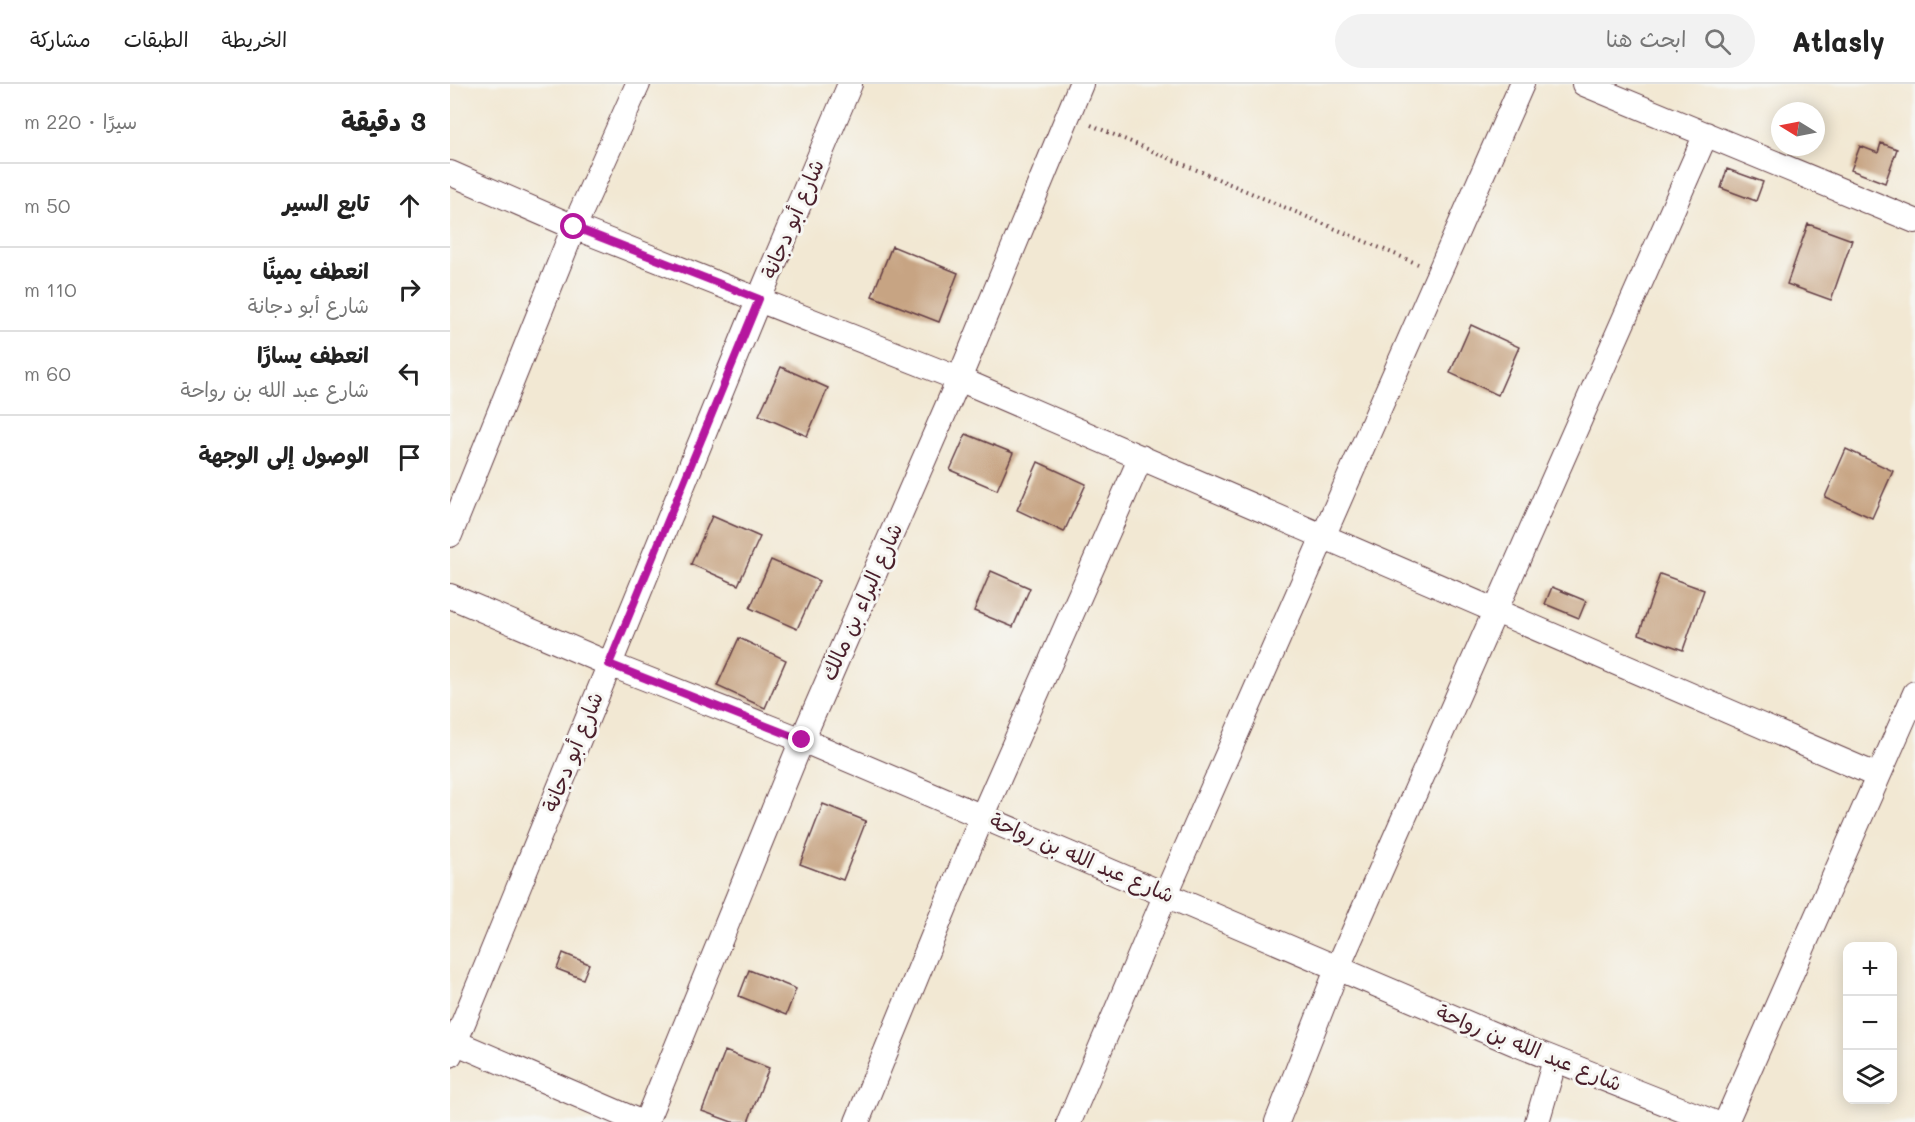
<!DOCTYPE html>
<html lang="ar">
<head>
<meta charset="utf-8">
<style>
  :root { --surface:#fff; --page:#f2f2f2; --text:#222; --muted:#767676; --line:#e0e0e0 }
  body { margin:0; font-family:Mali,"Playpen Sans Arabic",sans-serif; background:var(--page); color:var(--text); direction:rtl }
  .controls { position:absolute; right:18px; bottom:18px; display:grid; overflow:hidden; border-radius:12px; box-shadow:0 3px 15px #0003 }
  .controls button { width:54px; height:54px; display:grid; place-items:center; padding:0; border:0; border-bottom:2px solid var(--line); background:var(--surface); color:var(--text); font:30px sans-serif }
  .compass { position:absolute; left:1321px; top:18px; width:54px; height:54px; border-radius:50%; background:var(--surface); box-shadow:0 3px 15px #0003; rotate:280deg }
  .stop { position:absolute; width:18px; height:18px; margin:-14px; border:4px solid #b5179e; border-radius:50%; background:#fff }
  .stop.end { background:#b5179e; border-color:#fff; box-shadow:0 2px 6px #0008 }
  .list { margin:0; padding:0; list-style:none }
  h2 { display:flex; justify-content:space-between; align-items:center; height:78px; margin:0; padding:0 24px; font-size:26px }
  h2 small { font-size:20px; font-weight:400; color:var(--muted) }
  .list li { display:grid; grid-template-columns:39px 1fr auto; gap:18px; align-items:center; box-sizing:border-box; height:84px; padding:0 24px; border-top:2px solid var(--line) }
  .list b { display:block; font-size:22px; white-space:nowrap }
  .list p { margin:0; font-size:20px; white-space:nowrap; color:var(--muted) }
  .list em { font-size:20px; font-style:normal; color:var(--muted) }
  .icon { flex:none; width:33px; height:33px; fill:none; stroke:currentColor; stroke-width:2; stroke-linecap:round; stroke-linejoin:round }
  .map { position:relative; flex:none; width:1465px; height:1038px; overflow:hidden; direction:ltr }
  header { display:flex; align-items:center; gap:36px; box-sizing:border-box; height:84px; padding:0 30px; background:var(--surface); border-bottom:2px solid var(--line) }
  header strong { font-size:28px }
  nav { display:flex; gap:33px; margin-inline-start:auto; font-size:21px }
  .search { width:420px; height:54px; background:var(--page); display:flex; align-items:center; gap:15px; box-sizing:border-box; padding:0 21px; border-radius:33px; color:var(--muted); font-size:22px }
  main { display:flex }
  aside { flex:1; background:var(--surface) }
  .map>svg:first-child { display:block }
  .building { fill:#c7a483 }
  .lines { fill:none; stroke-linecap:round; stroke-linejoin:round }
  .minor-casing { stroke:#633d44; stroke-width:26 }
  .path { stroke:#633d44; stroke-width:4; stroke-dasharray:1.5 4.5; stroke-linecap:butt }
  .minor { stroke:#fff; stroke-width:24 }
  .route { stroke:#b5179e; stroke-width:8 }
  .labels { text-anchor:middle; stroke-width:6; stroke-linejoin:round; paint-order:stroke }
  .street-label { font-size:21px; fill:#4a1f2b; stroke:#f6f6f2 }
</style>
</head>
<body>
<header>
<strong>Atlasly</strong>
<div class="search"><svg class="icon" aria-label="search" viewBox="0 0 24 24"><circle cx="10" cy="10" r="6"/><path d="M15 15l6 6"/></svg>ابحث هنا</div>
<nav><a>الخريطة</a><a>الطبقات</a><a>مشاركة</a></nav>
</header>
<main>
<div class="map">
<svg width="1465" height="1038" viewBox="0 0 1465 1038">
  <rect width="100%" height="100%" fill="#f6f6f2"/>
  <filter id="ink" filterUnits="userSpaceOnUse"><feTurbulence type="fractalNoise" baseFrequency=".0167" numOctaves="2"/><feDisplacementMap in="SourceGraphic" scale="12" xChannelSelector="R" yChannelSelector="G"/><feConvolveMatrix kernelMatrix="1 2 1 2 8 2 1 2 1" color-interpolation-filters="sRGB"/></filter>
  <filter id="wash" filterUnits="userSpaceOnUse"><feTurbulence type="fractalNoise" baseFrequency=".008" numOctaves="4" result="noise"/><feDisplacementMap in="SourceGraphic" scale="24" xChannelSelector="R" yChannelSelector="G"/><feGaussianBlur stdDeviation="1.35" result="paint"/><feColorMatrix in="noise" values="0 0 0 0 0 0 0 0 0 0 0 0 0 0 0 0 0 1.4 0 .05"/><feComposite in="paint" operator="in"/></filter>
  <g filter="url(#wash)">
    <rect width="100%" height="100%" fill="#f2e8d3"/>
    <g id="blocks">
      <path class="building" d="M1431 59 1447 65 1435 99 1401 86 1410 62 1428 69Z
        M1277 85 1313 98 1306 117 1271 104Z
        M1358 140 1402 156 1381 216 1337 200Z
        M442 162 508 189 489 238 422 212Z
        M1021 241 1069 263 1048 311 1000 289Z
        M331 283 378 304 357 352 309 331Z
        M516 350 563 369 547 406 500 386Z
        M1396 365 1443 387 1422 434 1375 413Z
        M588 378 636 400 614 448 567 426Z
        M262 432 310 453 288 501 241 480Z
        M321 476 369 497 347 545 300 524Z
        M541 487 580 504 563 543 524 527Z
        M1210 490 1254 506 1233 566 1189 550Z
        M1102 503 1136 517 1129 534 1095 520Z
        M289 554 336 576 315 624 267 602Z
        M373 720 416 737 393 796 350 780Z
        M113 869 139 880 133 895 107 885Z
        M299 886 346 905 336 931 289 912Z
        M275 967 319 984 298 1038H282L252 1027Z"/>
    </g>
  </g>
  <g filter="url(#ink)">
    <use href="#blocks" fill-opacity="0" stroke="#633d44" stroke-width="1.5"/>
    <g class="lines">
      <defs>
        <path id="minor" d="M1134 0 1465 137
          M0 89 124 143 509 295 1428 692
          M0 451 124 143 188 0
          M0 512 159 580 352 656 1066 960 1263 1038
          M0 956 190 1038
          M0 971 309 215 400 0
          M196 1038 352 656 509 295 631 0
          M407 1038 532 733 691 373
          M619 1038 716 810 1072 0
          M827 1038 888 883 1256 50
          M1087 1038 1105 976
          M1276 1038 1465 609"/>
      </defs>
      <use href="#minor" class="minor-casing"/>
      <path class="path" d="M641 41 968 180"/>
      <use href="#minor" class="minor"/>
    </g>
  </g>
  <g class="lines" filter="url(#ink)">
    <path class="route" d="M124 143 309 215 159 580 352 656"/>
  </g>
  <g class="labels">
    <g class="street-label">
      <text transform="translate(343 135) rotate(-67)" y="7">شارع أبو دجانة</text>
      <text transform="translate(412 518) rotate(-66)" y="7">شارع البراء بن مالك</text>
      <text transform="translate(123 668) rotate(-68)" y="7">شارع أبو دجانة</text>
      <text transform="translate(632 774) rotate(23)" y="7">شارع عبد الله بن رواحة</text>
      <text transform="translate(1079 964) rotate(22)" y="7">شارع عبد الله بن رواحة</text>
    </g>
  </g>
</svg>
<div class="controls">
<button>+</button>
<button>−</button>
<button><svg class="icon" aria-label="layers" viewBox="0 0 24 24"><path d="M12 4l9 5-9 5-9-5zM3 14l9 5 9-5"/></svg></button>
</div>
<svg class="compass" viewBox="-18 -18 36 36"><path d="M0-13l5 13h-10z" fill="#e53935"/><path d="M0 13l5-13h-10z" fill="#767676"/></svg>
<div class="stop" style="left:124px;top:143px"></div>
<div class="stop end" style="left:352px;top:656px"></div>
</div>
<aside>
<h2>3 دقيقة<small>سيرًا · 220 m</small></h2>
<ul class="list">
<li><svg class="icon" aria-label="ahead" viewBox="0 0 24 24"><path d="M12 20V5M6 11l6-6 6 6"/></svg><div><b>تابع السير</b></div><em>50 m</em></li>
<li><svg class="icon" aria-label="right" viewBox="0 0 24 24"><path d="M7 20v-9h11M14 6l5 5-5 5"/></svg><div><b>انعطف يمينًا</b><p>شارع أبو دجانة</p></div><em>110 m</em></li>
<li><svg class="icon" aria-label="left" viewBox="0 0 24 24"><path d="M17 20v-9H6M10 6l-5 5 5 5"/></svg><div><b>انعطف يسارًا</b><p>شارع عبد الله بن رواحة</p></div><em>60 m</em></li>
<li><svg class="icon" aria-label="arrive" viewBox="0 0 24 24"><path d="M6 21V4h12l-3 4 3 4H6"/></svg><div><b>الوصول إلى الوجهة</b></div></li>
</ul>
</aside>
</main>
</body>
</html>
